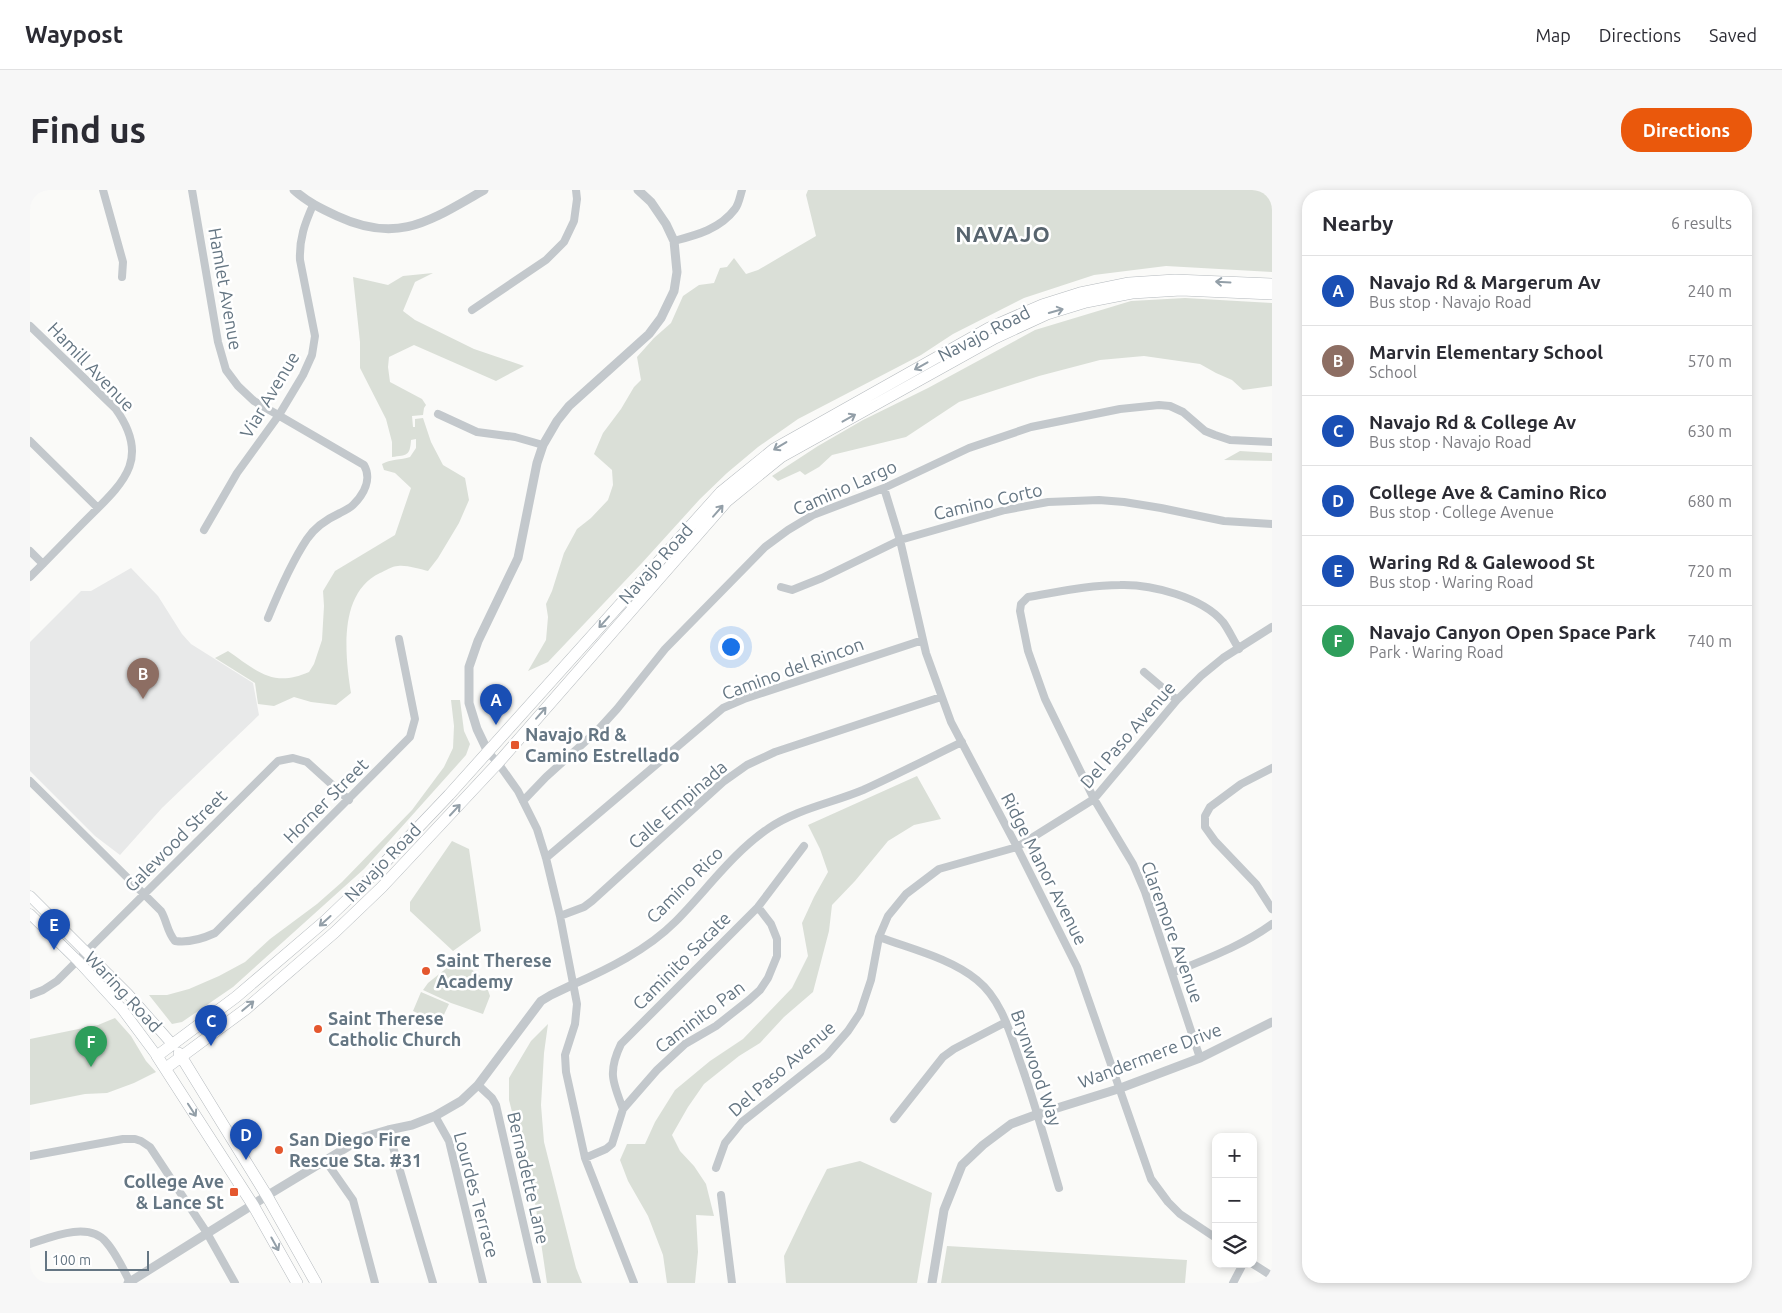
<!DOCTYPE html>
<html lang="en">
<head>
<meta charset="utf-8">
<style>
  :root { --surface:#fff; --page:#f7f7f7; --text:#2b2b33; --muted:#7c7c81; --line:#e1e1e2; --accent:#ea580c }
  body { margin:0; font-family:Ubuntu,sans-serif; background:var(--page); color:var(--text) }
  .controls { position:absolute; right:15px; bottom:15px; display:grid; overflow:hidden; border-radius:10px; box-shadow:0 2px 8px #0003 }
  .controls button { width:45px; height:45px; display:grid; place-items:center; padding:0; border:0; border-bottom:1px solid var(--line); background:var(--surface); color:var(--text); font:25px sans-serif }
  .scale { position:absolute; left:15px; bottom:12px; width:104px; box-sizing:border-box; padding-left:5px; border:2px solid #657683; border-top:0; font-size:14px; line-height:18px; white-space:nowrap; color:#657683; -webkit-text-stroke:4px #fff; paint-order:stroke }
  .you { position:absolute; left:700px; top:456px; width:18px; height:18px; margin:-12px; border:4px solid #fff; border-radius:50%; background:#1a73e8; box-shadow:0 0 0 8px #1a73e833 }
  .badge { display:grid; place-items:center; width:32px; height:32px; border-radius:50%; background:var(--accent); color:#fff; font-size:16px; font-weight:700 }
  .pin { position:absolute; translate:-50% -41px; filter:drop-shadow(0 1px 2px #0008) }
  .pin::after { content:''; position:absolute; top:26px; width:18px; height:15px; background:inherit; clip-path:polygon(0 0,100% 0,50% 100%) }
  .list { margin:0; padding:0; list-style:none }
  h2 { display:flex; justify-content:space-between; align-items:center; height:65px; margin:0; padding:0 20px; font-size:21px }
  h2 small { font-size:16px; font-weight:400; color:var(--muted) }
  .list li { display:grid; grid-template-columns:32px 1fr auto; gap:15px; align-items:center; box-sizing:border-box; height:70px; padding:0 20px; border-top:1px solid var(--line) }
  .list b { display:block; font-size:19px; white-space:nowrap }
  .list p { margin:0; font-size:16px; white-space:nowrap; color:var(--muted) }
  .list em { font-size:16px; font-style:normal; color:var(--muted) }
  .icon { flex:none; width:28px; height:28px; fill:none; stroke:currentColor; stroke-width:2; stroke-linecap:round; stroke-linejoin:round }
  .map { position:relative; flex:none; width:1242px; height:1093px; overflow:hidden; border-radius:20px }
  header { display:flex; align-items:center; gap:30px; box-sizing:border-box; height:70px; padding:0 25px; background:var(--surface); border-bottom:1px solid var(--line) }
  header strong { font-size:24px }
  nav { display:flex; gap:28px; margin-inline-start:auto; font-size:18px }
  .intro { display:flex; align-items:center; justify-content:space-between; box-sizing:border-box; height:120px; padding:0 30px }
  h1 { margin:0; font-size:35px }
  .button { padding:12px 22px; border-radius:20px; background:var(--accent); color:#fff; font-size:18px; font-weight:700 }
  main { display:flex; gap:30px; padding:0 30px }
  aside { flex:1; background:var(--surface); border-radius:20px; box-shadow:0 2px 8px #0003 }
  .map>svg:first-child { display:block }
  .built { fill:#e8e9e9 }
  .green { fill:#dadfd7 }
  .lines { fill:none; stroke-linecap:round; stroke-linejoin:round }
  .secondary-casing { stroke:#b3babf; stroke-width:11 }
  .primary-casing { stroke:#b5babe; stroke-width:12 }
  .minor { stroke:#c3c8cc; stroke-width:8 }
  .tertiary { stroke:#c3c8cc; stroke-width:9 }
  .secondary { stroke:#fff; stroke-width:10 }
  .primary { stroke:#fff; stroke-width:11 }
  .oneway { stroke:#939fa8 }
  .poi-dot { fill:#e4572e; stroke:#fff; stroke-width:2 }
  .labels { text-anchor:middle; stroke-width:5; stroke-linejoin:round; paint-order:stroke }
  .street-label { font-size:18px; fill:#657683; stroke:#fff }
  .poi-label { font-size:18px; font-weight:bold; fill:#657683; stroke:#fff; text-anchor:start }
  .district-label { font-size:22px; font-weight:bold; letter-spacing:1px; fill:#57646e; stroke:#fff }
</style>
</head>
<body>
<header>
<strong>Waypost</strong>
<nav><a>Map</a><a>Directions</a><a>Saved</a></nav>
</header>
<div class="intro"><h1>Find us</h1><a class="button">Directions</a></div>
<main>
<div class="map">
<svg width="1242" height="1093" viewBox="0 0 1242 1093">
  <rect width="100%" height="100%" fill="#fafaf8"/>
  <path class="built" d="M101 378 128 406 152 444 161 454 223 493 229 525 132 618 90 665 65 646 0 581V452L51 401H61Z"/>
  <path class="green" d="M778 0H1242V82L1136 76 1064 85 994 108 923 144 891 165 768 229 728 257 697 283 670 309 611 374 518 472 498 481 516 450 518 427 516 414 522 401 534 363 547 339 561 328 578 310 583 295 582 280 564 264 573 243 591 219 604 197 611 190 607 167 624 148 641 133 653 106 669 95 684 93 690 78 697 77 704 68 716 84 728 80 786 46 776 5Z
    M403 83 385 92 373 121 385 130 444 159 494 176 466 191 384 155 359 167 358 177 360 192 392 209 396 215 394 218 393 225 382 226 383 237H385V229L393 228 401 252 413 275 435 288 439 310 429 333 408 368 398 381C389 379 377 375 368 376 362 376 355 381 350 383 308 403 315 465 321 503L306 515 281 512 264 507 244 516 228 514 225 493 185 468 198 461C227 481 243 498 279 482L284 474 292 450 294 416 293 401 305 381 365 345 381 298 365 283 354 280 352 274C360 269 371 270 380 267L386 258V249L381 250C380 266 377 265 362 267V252L356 229 330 178V152L323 87 358 95 373 86Z
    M1155 108 1242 113V196L1213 200 1202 190 1186 183 1170 174 1114 166 1070 170 1009 186 929 212 876 247 802 265 789 277 775 285 770 281 748 291 742 286 788 256 833 230 898 198 1005 140 1101 111Z
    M1210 261 1242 263V271L1194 270Z
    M421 510H430L434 541 440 554 436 565 428 574 334 679 203 797 152 832 142 834 119 805H137L159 799 189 786 215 772 240 749 287 714 312 692 382 620 414 577 423 558 424 536Z
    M887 586 911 629 884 635 858 651 825 691 802 715 799 741 783 802 754 827 730 853 709 866 674 894 658 917 642 945 650 961 664 976 676 994 684 1026 666 1025 668 1062 665 1093H637L633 1065 618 1026 598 991 590 970 597 954H615L625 932 645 900 680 871 713 849 762 798 778 766 772 733 784 707 798 682 790 659 778 635Z
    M422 651 439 659 451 741 423 761 380 721V712Z
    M428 769 454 789 460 806 453 824 421 813 393 800 398 793Z
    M391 802 419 814 410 833 383 821Z
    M85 828 101 846 116 871 126 882 104 893 77 903 55 904 0 915V849L68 835Z
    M518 834 514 863 511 915 514 952 546 1078 552 1093H517L505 1012 479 910V888L501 851Z
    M830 971 902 1003 887 1093H756L754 1066 778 1016 797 979Z
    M917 1056 1157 1070 1155 1093H911Z"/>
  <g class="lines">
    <defs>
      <path id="secondary" d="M0 706 98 804 143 855
        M0 724 48 771 92 819 127 866"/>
      <path id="primary" d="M149 863 237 1006 286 1093
        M136 878 216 819 305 742 352 697 468 573 697 311 751 267 965 148 1017 124 1056 112 1102 103 1151 100 1242 104
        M267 1093 223 1015 127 866 206 807 295 731 342 686 419 605 691 302 744 259 959 138 1012 115 1050 103 1099 93 1145 90 1242 94"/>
    </defs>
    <use href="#secondary" class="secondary-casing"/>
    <use href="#primary" class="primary-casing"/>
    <path class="minor" d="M73 0 93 72 92 87
      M162 0 188 152 196 180 208 196 224 211 334 275C342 289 334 304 323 315 320 318 314 321 310 323 297 329 285 337 277 349 261 373 249 401 238 428
      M644 51C667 45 690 39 705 19 709 14 710 6 712 0
      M442 120 516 70 534 52 544 31 547 9 546 0
      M0 136 85 218C122 269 93 293 57 329 38 348 19 368 0 387
      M408 224 447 242 485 247 513 255
      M0 251 68 318
      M854 298 870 350 896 463 921 532 987 657 1047 777 1121 989 1138 1012 1150 1024 1186 1048
      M174 340 207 283 249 225 273 185 282 165 285 146 270 70C269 49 275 33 283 15
      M0 361 13 374
      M751 397 762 400 792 388 870 350 975 320 1018 312 1069 310 1094 312 1131 318 1194 331 1242 334
      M1114 482 1147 510
      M458 562 468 573 488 601 507 639 516 668 530 726 547 814 545 834 535 865 536 882 555 968 604 1093
      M1242 578 1211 594 1180 617 1175 626V637L1185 651 1226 694 1242 719
      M0 591 131 721C137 731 137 742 145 751 159 753 172 749 185 743L380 547 385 529 369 449
      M493 611 516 587 567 541 587 519 635 459 735 357 758 340 783 325 854 298 939 258 1001 237 1090 219 1129 215 1140 216 1153 222 1175 241 1185 245 1200 250 1242 252
      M516 668 693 518 714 509 893 450
      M530 726 554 717 562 711 693 592 717 575 745 562 911 507
      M849 747C881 759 920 768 947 790 973 811 981 847 992 877 1006 917 1017 957 1029 998
      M1142 783C1176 769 1212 756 1242 734
      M542 795C578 779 617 760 645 732 676 701 702 663 739 638 767 619 802 613 833 600 866 585 899 568 932 552
      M0 805 13 800 27 791 248 571 263 568 277 572 319 610
      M1170 868 1115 702 1103 674 1064 609 1015 509 998 461 990 421 991 414 998 407C1028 402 1059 395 1090 395 1121 394 1172 407 1193 432 1199 440 1203 450 1209 459
      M448 895 462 908 466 915 507 1093
      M593 919C582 891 578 881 591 854L728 717 774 656
      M405 926 419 951 453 1093
      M864 929 913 867 924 859 976 832
      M358 940 403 1093
      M0 966 93 949H105L111 951 120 957 177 1043 205 1093
      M555 968 576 959 582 954 593 919 627 880 655 854 686 836 719 810 730 800 738 788 747 766V749L741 734 728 717
      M295 970 323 1010 345 1093
      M686 978 695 953 712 932 797 865 818 841 830 823 841 790 849 747 858 726 876 704 909 679 987 657 1064 609 1147 510 1171 486 1193 468 1242 437
      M691 1005 702 1093
      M0 1054C21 1047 59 1031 76 1052 86 1063 93 1079 100 1092
      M1223 1074 1242 1086
      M1203 1093 1213 1074"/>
    <path class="tertiary" d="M264 0C277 12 292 19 307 26 369 55 401 30 454 0
      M458 562 447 539 439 513V477L448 451 488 368 507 273 513 255 527 231 539 216 619 144 631 128 644 101 647 82 644 51 636 34 621 12 608 0
      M98 1093 243 1002 334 947 358 940 382 935 405 926 431 911 448 895 511 811 521 805 542 795
      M902 1093 914 1020 932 975 953 955 981 934 1008 924 1088 899 1170 868 1242 832"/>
    <use href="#secondary" class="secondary"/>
    <use href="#primary" class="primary"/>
  </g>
  <defs><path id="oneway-shaft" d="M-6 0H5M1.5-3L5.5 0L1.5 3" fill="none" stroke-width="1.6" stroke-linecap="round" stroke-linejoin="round" transform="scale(1.25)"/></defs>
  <g class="oneway">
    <use href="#oneway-shaft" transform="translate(1193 92) rotate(-177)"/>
    <use href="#oneway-shaft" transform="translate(1026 121) rotate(-16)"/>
    <use href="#oneway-shaft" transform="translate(891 176) rotate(151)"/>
    <use href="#oneway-shaft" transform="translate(819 228) rotate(-29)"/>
    <use href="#oneway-shaft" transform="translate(750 256) rotate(149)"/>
    <use href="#oneway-shaft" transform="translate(688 321) rotate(-49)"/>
    <use href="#oneway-shaft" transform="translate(574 432) rotate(132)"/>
    <use href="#oneway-shaft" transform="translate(511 523) rotate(-49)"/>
    <use href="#oneway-shaft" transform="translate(425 620) rotate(-47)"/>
    <use href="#oneway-shaft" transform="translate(295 731) rotate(138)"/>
    <use href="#oneway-shaft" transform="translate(218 816) rotate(-40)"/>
    <use href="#oneway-shaft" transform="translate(162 920) rotate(57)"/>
    <use href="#oneway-shaft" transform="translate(245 1054) rotate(61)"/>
  </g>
  <g class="poi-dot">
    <rect x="480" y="550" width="10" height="10" rx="2.5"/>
    <circle cx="396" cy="781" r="5"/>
    <circle cx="288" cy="839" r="5"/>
    <circle cx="249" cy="960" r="5"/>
    <rect x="199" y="997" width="10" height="10" rx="2.5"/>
  </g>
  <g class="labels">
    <g class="street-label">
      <text transform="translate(195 99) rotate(80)" y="6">Hamlet Avenue</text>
      <text transform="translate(954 144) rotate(-27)" y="6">Navajo Road</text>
      <text transform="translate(61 177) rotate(46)" y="6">Hamill Avenue</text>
      <text transform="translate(240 205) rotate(-59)" y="6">Viar Avenue</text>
      <text transform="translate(815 298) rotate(-24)" y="6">Camino Largo</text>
      <text transform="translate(958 312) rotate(-13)" y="6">Camino Corto</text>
      <text transform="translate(626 374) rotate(-48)" y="6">Navajo Road</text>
      <text transform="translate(763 479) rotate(-20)" y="6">Camino del Rincon</text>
      <text transform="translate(1098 545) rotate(-49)" y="6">Del Paso Avenue</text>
      <text transform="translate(296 611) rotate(-45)" y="6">Horner Street</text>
      <text transform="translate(648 615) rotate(-41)" y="6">Calle Empinada</text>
      <text transform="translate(146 651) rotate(-45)" y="6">Galewood Street</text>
      <text transform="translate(353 673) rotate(-46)" y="6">Navajo Road</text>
      <text transform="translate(1014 679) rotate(63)" y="6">Ridge Manor Avenue</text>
      <text transform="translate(655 695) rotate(-45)" y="6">Camino Rico</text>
      <text transform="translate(1142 742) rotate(70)" y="6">Claremore Avenue</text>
      <text transform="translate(652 771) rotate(-45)" y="6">Caminito Sacate</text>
      <text transform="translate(93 802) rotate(47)" y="6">Waring Road</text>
      <text transform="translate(670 827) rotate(-37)" y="6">Caminito Pan</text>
      <text transform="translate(1120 866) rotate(-21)" y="6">Wandermere Drive</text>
      <text transform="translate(1006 878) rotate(71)" y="6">Brynwood Way</text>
      <text transform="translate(752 879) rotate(-41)" y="6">Del Paso Avenue</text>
      <text transform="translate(498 988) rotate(77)" y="6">Bernadette Lane</text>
      <text transform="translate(446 1005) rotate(75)" y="6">Lourdes Terrace</text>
    </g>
    <g class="poi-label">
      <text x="495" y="551">Navajo Rd &amp;<tspan x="495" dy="21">Camino Estrellado</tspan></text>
      <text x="406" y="777">Saint Therese<tspan x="406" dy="21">Academy</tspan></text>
      <text x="298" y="835">Saint Therese<tspan x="298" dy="21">Catholic Church</tspan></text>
      <text x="259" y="956">San Diego Fire<tspan x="259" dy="21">Rescue Sta. #31</tspan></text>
      <text x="194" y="998" text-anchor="end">College Ave<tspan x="194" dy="21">&amp; Lance St</tspan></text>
    </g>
    <g class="district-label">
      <text x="973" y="52">NAVAJO</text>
    </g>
  </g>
</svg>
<div class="controls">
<button>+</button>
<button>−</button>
<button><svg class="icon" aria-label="layers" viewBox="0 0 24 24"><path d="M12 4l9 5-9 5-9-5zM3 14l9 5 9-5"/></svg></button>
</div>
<div class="scale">100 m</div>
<div class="you"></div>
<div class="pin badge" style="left:466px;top:535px;background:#1a4fb4">A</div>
<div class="pin badge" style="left:113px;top:509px;background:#8d6e63">B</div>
<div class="pin badge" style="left:181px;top:856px;background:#1a4fb4">C</div>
<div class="pin badge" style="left:216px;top:970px;background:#1a4fb4">D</div>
<div class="pin badge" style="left:24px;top:760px;background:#1a4fb4">E</div>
<div class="pin badge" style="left:61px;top:877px;background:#2e9e5b">F</div>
</div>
<aside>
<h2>Nearby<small>6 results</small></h2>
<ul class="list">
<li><span class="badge" style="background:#1a4fb4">A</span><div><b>Navajo Rd &amp; Margerum Av</b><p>Bus stop · Navajo Road</p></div><em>240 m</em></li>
<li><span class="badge" style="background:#8d6e63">B</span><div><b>Marvin Elementary School</b><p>School</p></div><em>570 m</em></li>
<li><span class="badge" style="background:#1a4fb4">C</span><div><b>Navajo Rd &amp; College Av</b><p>Bus stop · Navajo Road</p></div><em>630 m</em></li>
<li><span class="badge" style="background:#1a4fb4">D</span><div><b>College Ave &amp; Camino Rico</b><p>Bus stop · College Avenue</p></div><em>680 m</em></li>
<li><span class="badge" style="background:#1a4fb4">E</span><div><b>Waring Rd &amp; Galewood St</b><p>Bus stop · Waring Road</p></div><em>720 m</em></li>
<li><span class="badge" style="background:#2e9e5b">F</span><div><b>Navajo Canyon Open Space Park</b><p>Park · Waring Road</p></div><em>740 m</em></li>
</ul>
</aside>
</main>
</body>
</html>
